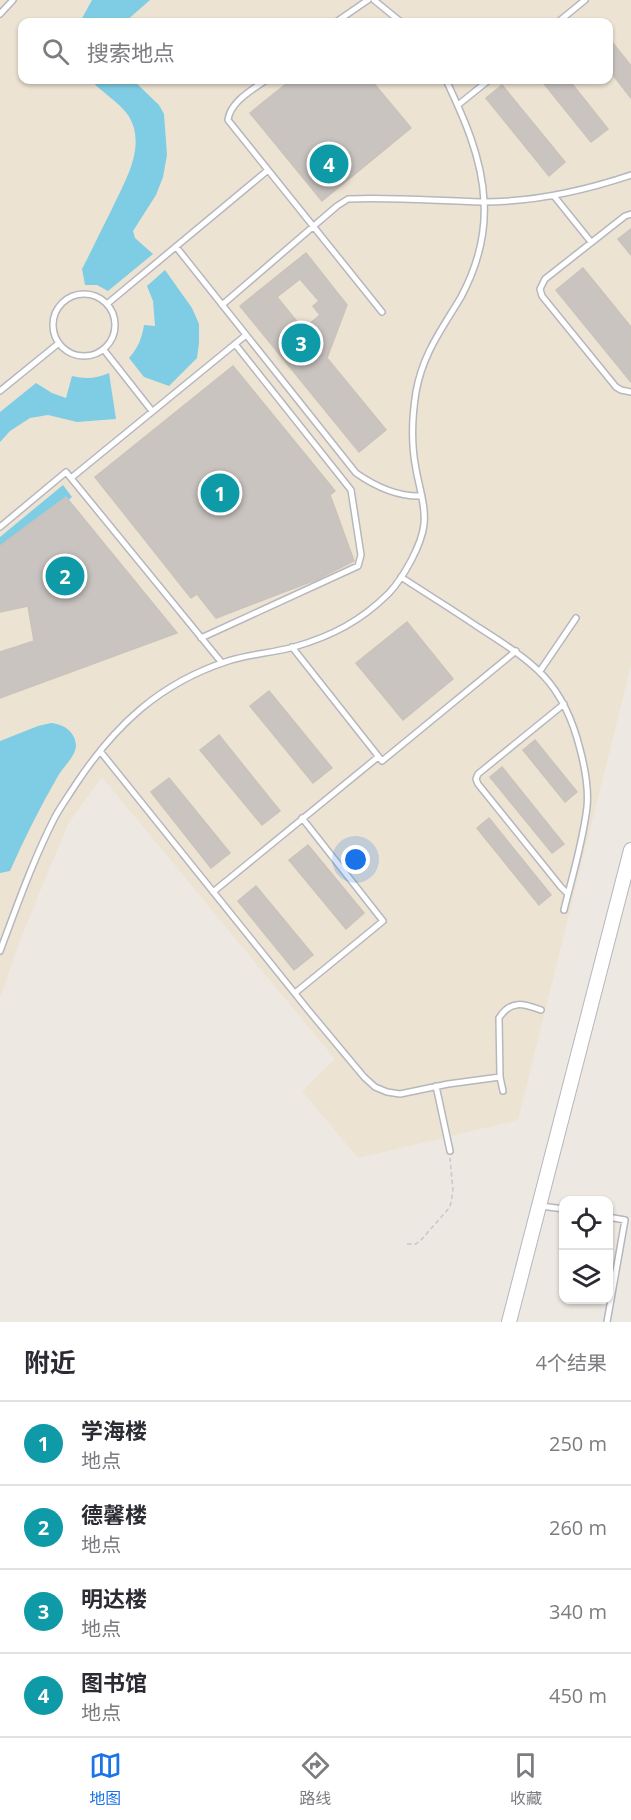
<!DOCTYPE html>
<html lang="zh">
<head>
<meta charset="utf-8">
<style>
  :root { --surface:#fff; --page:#f7f7f7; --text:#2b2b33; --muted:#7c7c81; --line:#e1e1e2; --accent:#1a73e8 }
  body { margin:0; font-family:"Open Sans","Noto Sans SC",sans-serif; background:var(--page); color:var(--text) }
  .controls { position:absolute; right:18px; bottom:18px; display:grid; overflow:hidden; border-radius:12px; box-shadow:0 2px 4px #0004 }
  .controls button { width:54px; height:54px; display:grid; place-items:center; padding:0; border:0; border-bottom:2px solid var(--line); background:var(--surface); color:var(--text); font:30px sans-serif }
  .you { position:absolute; left:356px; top:860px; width:21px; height:21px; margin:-15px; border:4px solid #fff; border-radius:50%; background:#1a73e8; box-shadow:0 0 0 9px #1a73e833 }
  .badge { display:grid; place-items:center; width:39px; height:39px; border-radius:50%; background:var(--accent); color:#fff; font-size:20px; font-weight:700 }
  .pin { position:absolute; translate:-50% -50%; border:3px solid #fff; box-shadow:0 2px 6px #0006 }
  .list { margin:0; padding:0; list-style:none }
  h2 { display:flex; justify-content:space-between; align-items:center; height:78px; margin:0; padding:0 24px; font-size:26px }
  h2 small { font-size:20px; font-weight:400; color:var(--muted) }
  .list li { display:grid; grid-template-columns:39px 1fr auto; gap:18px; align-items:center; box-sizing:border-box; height:84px; padding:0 24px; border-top:2px solid var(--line) }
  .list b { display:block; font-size:22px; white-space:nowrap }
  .list p { margin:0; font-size:20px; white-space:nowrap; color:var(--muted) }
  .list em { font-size:20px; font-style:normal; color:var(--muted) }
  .icon { flex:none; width:33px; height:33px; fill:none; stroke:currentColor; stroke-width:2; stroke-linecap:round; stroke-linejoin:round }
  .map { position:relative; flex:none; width:631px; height:1322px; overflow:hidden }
  .search { position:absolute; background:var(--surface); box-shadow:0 2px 4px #0004; left:18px; right:18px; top:18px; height:66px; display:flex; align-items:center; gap:15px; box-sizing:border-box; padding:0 21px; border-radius:12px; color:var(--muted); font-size:22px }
  .sheet { height:414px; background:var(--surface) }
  nav { display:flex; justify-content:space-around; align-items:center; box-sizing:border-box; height:84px; border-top:2px solid var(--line); background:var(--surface); font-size:16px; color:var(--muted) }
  nav a { display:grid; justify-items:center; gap:3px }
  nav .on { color:var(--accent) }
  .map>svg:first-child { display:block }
  .education { fill:#ede3d3; fill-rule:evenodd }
  .water { fill:#7fcde4 }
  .building { fill:#c9c4c0; stroke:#c9c3bb; stroke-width:1.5; fill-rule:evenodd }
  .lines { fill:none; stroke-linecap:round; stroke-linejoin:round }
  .service-casing { stroke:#b5b7bf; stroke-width:8 }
  .tertiary-casing { stroke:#b5b7bf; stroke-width:16 }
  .path { stroke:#c8c8c8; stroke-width:1.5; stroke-dasharray:4.5 3; stroke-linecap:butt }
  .service { stroke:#fff; stroke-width:5 }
  .tertiary { stroke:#fff; stroke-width:14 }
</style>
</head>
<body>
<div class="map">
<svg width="631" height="1322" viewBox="0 0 631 1322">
  <rect width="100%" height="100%" fill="#ede8e1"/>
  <path class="education" d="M0 0H631V665L518 1120 358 1158 302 1091 335 1059 102 777 68 824 22 935 0 998ZM22 22H608V80H22Z"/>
  <path class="water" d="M92 0H150L125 22H80Z
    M91 80H133L159 105 164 114 167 155 163 177 156 195 133 231 135 238 153 254 108 291 97 285H85L82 269C92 250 101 230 111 211 124 182 148 146 128 115 118 101 102 93 91 80Z
    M165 270 192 308 199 324V343L197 358 169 386 144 377 129 358C138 348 142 338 144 325L155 326 153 301 147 286Z
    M109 373 116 419 77 422 48 415 30 418 10 431 0 442V412L36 383 52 393 66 398 72 376C86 379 95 379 109 373Z
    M63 485 72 497 0 557V537Z
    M51 723C63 724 75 731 76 745 76 756 63 767 58 776 40 807 24 839 10 871L0 873V741L38 726Z"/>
  <path class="building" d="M609 38 631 66V98L609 70Z
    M291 80H371L411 128 322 201 250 113Z
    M541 80H569L608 129 591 142Z
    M502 85 565 162 549 176 486 98Z
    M631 229V255L618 239Z
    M306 253 347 305 327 358 386 430 359 452 240 306ZM300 279 319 301 313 306 320 315 303 329 277 297Z
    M583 268 631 327V382L556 290Z
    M233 366 335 491 330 495 354 561 318 579 216 618 197 594 191 598 95 477Z
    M66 497 177 633 0 698V652L34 641 28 606 0 612V546Z
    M407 622 453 679 403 720 356 663Z
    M269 691 332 768 313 783 250 706Z
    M219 735 280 811 262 825 200 750Z
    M535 740 577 792 565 802 523 750Z
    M502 767 564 844 552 853 490 777Z
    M169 778 230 853 211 868 151 792Z
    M489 818 551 895 539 905 477 828Z
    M308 845 364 913 346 929 289 860Z
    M256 886 313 955 294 970 238 901Z"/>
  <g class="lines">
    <defs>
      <path id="service" d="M374 0 401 22
        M0 14 13 0
        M336 22 368 0
        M558 22 585 0
        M266 80C252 90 230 102 228 120L382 312
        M458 105 489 80
        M554 196 591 242
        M631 214 625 216 545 279 540 289 542 296 616 387 621 390 631 392
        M177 248 356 473C376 487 397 497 422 496
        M53 325a31 31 0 1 1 62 0a31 31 0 1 1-62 0Z
        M107 304 268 170
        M222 305 337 206 348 199C393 197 437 201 482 202 533 202 583 191 631 175
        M104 350 152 411
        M0 391 59 343
        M71 478 246 335
        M0 527 66 472 222 663
        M401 577C427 594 453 610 478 627 534 663 563 681 580 749 585 768 589 787 587 807 583 842 572 877 564 910
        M201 638 358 566 361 555 351 490 235 344
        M292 647 382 761 516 651
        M540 671 576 618
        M564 704 478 774 476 779 478 784 561 887 568 894
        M100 751 309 1011 364 1077 375 1087 387 1092 400 1094 448 1084 500 1077
        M213 892 378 757
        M0 951C17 906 33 860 55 817 61 806 69 795 76 784 115 725 160 683 228 661 250 654 272 653 294 647 332 636 361 621 389 593 403 578 422 545 424 524 426 506 419 487 416 469 411 444 412 417 416 392 423 353 442 329 461 297 477 267 486 234 484 201 482 158 464 118 446 80
        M295 993 383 921 302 818
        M436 1086 450 1151
        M503 1091 500 1077 499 1018C511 999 524 1004 541 1010
        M541 1206 564 1209
        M607 1322 625 1220 608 1217"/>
      <path id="tertiary" d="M509 1322 631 850"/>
    </defs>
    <use href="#service" class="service-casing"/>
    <use href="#tertiary" class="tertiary-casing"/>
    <path class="path" d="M407 1244H416L421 1240 450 1207 453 1191 450 1158"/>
    <use href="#service" class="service"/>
    <use href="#tertiary" class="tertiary"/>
  </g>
</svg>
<div class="controls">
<button><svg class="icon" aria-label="locate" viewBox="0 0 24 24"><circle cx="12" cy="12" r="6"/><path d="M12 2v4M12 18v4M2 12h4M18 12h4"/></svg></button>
<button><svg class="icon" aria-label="layers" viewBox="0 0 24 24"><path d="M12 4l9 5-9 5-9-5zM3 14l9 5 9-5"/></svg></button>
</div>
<div class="you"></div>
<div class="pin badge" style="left:220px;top:493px;background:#0f9aa8">1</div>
<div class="pin badge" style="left:65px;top:576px;background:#0f9aa8">2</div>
<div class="pin badge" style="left:301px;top:343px;background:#0f9aa8">3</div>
<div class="pin badge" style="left:329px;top:164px;background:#0f9aa8">4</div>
<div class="search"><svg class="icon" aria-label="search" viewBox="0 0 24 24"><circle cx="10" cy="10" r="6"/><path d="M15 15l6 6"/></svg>搜索地点</div>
</div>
<section class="sheet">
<h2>附近<small>4个结果</small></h2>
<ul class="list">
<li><span class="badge" style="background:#0f9aa8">1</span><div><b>学海楼</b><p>地点</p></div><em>250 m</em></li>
<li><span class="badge" style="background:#0f9aa8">2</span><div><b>德馨楼</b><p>地点</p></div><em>260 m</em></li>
<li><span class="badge" style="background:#0f9aa8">3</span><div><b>明达楼</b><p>地点</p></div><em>340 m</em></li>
<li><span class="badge" style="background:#0f9aa8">4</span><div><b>图书馆</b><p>地点</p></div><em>450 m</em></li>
</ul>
</section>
<nav>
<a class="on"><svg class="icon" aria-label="map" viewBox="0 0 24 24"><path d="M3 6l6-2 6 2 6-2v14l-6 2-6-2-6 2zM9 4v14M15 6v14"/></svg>地图</a>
<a><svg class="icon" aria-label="directions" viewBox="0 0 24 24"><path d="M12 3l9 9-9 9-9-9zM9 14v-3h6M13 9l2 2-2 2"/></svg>路线</a>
<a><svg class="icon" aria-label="saved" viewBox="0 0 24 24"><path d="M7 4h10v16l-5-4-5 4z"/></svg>收藏</a>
</nav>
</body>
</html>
